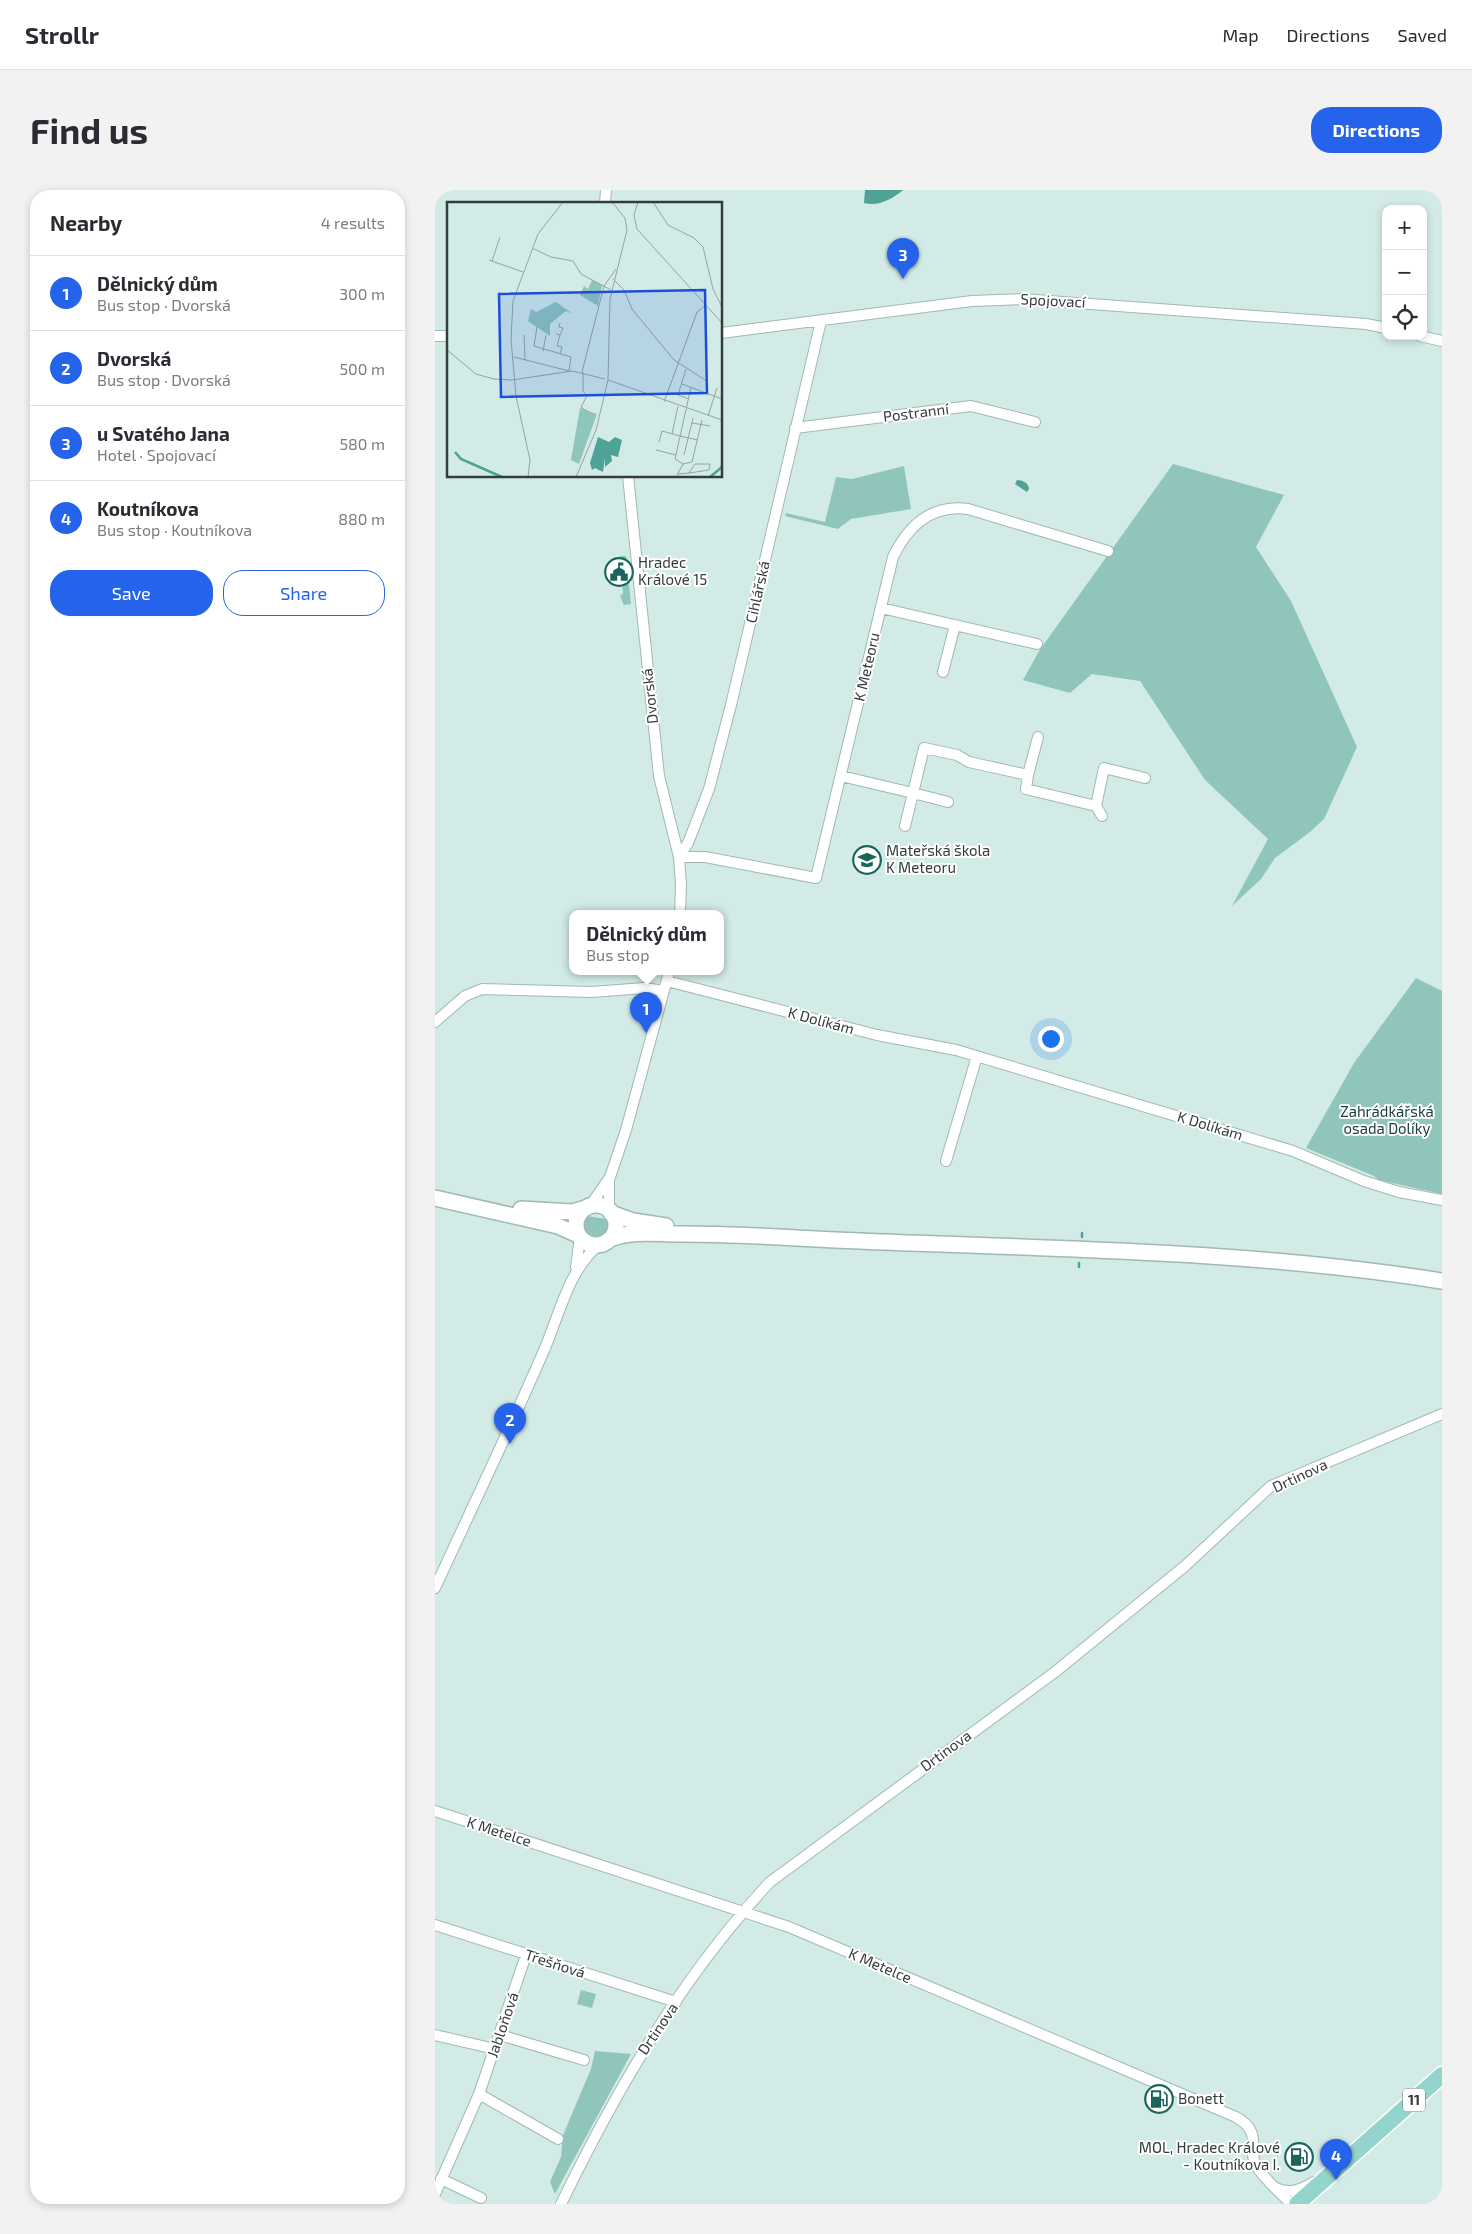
<!DOCTYPE html>
<html lang="en">
<head>
<meta charset="utf-8">
<style>
  :root { --surface:#fff; --page:#f2f2f3; --text:#2b2b33; --muted:#7c7c81; --line:#e1e1e2; --accent:#2563eb }
  body { margin:0; font-family:"Exo 2",sans-serif; background:var(--page); color:var(--text) }
  .controls { position:absolute; right:15px; top:15px; display:grid; overflow:hidden; border-radius:10px; box-shadow:0 2px 8px #0003 }
  .controls button { width:45px; height:45px; display:grid; place-items:center; padding:0; border:0; border-bottom:1px solid var(--line); background:var(--surface); color:var(--text); font:25px sans-serif }
  .you { position:absolute; left:615px; top:848px; width:18px; height:18px; margin:-12px; border:4px solid #fff; border-radius:50%; background:#1a73e8; box-shadow:0 0 0 8px #1a73e833 }
  .badge { display:grid; place-items:center; width:32px; height:32px; border-radius:50%; background:var(--accent); color:#fff; font-size:16px; font-weight:700 }
  .pin { position:absolute; translate:-50% -41px; filter:drop-shadow(0 1px 2px #0008) }
  .pin::after { content:''; position:absolute; top:26px; width:18px; height:15px; background:inherit; clip-path:polygon(0 0,100% 0,50% 100%) }
  .popup { position:absolute; left:134px; top:720px; width:155px; height:65px; box-sizing:border-box; display:grid; place-content:center; border-radius:10px; background:var(--surface); filter:drop-shadow(0 1px 4px #0005); font-size:16px; white-space:nowrap; color:var(--muted) }
  .popup b { font-size:19px; color:var(--text) }
  .popup::after { content:''; position:absolute; left:50%; top:100%; margin-left:-10px; border:10px solid transparent; border-top-color:var(--surface) }
  .list { margin:0; padding:0; list-style:none }
  h2 { display:flex; justify-content:space-between; align-items:center; height:65px; margin:0; padding:0 20px; font-size:21px }
  h2 small { font-size:16px; font-weight:400; color:var(--muted) }
  .list li { display:grid; grid-template-columns:32px 1fr auto; gap:15px; align-items:center; box-sizing:border-box; height:75px; padding:0 20px; border-top:1px solid var(--line) }
  .list b { display:block; font-size:19px; white-space:nowrap }
  .list p { margin:0; font-size:16px; white-space:nowrap; color:var(--muted) }
  .list em { font-size:16px; font-style:normal; color:var(--muted) }
  .actions { display:flex; gap:10px; padding:15px 20px }
  .actions a { flex:1; padding:11px 0; border:1px solid var(--accent); border-radius:20px; text-align:center; font-size:18px; color:var(--accent) }
  .actions .main { background:var(--accent); color:#fff }
  .icon { flex:none; width:28px; height:28px; fill:none; stroke:currentColor; stroke-width:2; stroke-linecap:round; stroke-linejoin:round }
  .map { position:relative; flex:none; width:1007px; height:2014px; overflow:hidden; border-radius:20px }
  header { display:flex; align-items:center; gap:30px; box-sizing:border-box; height:70px; padding:0 25px; background:var(--surface); border-bottom:1px solid var(--line) }
  header strong { font-size:24px }
  nav { display:flex; gap:28px; margin-inline-start:auto; font-size:18px }
  .intro { display:flex; align-items:center; justify-content:space-between; box-sizing:border-box; height:120px; padding:0 30px }
  h1 { margin:0; font-size:35px }
  .button { padding:12px 22px; border-radius:20px; background:var(--accent); color:#fff; font-size:18px; font-weight:700 }
  main { display:flex; gap:30px; padding:0 30px }
  aside { flex:1; background:var(--surface); border-radius:20px; box-shadow:0 2px 8px #0003 }
  .map>svg:first-child { display:block }
  .green { fill:#90c5bc }
  .water { fill:#4ea296 }
  .lines { fill:none; stroke-linecap:round; stroke-linejoin:round }
  .stream { stroke:#4ea296; stroke-width:2.5 }
  .street-casing { stroke:#a1b8b4; stroke-width:12 }
  .secondary-casing { stroke:#a1b8b4; stroke-width:18 }
  .primary-casing { stroke:#fff; stroke-width:19 }
  .street { stroke:#fff; stroke-width:10 }
  .secondary { stroke:#fff; stroke-width:15 }
  .primary { stroke:#93d4cc; stroke-width:16 }
  .labels { text-anchor:middle; stroke-width:4; stroke-linejoin:round; paint-order:stroke }
  .shield { fill:#fff; stroke:#707776; stroke-width:1 }
  .shield-label { font-size:14px; font-weight:bold; fill:#333d3b }
  .street-label { font-size:15px; fill:#333d3b; stroke:#fff }
  .poi-label { font-size:15px; fill:#333d3b; stroke:#fff; text-anchor:start }
  .park-label { font-size:15px; fill:#19403b; stroke:#fff }
  .inset-river { fill:none; stroke:#4ea296; stroke-width:2.5 }
  .inset-road { fill:none; stroke:#92a5a2; stroke-width:1 }
  .view { fill:#1d4ed8; fill-opacity:0.15; stroke:#1d4ed8; stroke-width:2.5 }
  .inset-edge { fill:none; stroke:#333d3b; stroke-width:2.5 }
</style>
</head>
<body>
<header>
<strong>Strollr</strong>
<nav><a>Map</a><a>Directions</a><a>Saved</a></nav>
</header>
<div class="intro"><h1>Find us</h1><a class="button">Directions</a></div>
<main>
<aside>
<h2>Nearby<small>4 results</small></h2>
<ul class="list">
<li><span class="badge">1</span><div><b>Dělnický dům</b><p>Bus stop · Dvorská</p></div><em>300 m</em></li>
<li><span class="badge">2</span><div><b>Dvorská</b><p>Bus stop · Dvorská</p></div><em>500 m</em></li>
<li><span class="badge">3</span><div><b>u Svatého Jana</b><p>Hotel · Spojovací</p></div><em>580 m</em></li>
<li><span class="badge">4</span><div><b>Koutníkova</b><p>Bus stop · Koutníkova</p></div><em>880 m</em></li>
</ul>
<div class="actions"><a class="main">Save</a><a>Share</a></div>
</aside>
<div class="map">
<svg width="1007" height="2014" viewBox="0 0 1007 2014">
  <rect width="100%" height="100%" fill="#d2ebe6"/>
  <path class="green" d="M738 274 849 305 821 357 856 411 922 557 889 629 875 642 840 668 826 689 797 716 833 649 770 590 705 491 657 484 635 503 588 490 604 461Z
    M469 276 476 319 416 329 403 339 350 326 351 323 390 332 401 287 417 289Z
    M185 366H191L193 382 187 383Z
    M193 385 196 414 189 415 185 406 188 403 186 387Z
    M981 788 1007 801V1004L944 990 939 986 871 958 919 873Z
    M151 1026 172 1029 174 1036 171 1043 161 1048 153 1047 147 1037Z
    M146 1800 161 1804 157 1818 142 1814Z
    M160 1861 196 1864 120 2004 115 1992 126 1967 128 1945 156 1879Z"/>
  <path class="water" d="M430 0H468C458 9 442 17 429 13Z
    M582 290C587 290 594 293 594 299L592 302 580 294Z"/>
  <g class="lines">
    <path class="stream" d="M647 1047V1043
      M644 1077V1073"/>
    <defs>
      <path id="street" d="M170 14 171 0
        M286 143 537 111 587 109 931 134 951 138
        M0 146H14
        M985 146 1007 151
        M360 238 536 216 600 232
        M193 286 224 586 244 667 246 695 245 724
        M446 418 602 454
        M508 482 520 435
        M593 585 591 599 661 616 669 578 710 588
        M406 586 478 603 489 558 522 565 534 572 593 585 603 547
        M661 616 667 626
        M470 636 478 603 513 612
        M244 667H270L381 688 458 367C473 336 496 314 533 319L673 361
        M244 667 253 653 274 599 296 515 386 131
        M232 791 442 845 521 860 858 961 929 991 964 1002 1007 1010
        M0 832 30 806 47 799 157 802 209 798 229 801
        M511 971 542 866
        M174 990V1020
        M155 1016 175 987 191 940 234 782
        M141 1077 145 1047
        M0 1398C36 1320 73 1243 107 1165 123 1130 133 1079 164 1055
        M0 1621 354 1737 801 1927C830 1943 811 1962 822 1977 831 1991 845 2002 856 2014
        M0 1735 241 1812
        M0 1845 60 1859
        M65 1845 149 1870
        M44 1904 123 1949
        M6 1989 46 2008
        M841 1998C856 2005 866 1999 879 1992
        M0 2004 44 1904 91 1765
        M126 2014C182 1899 247 1786 335 1692L620 1482 750 1376 836 1296 1007 1224"/>
      <path id="secondary" d="M0 1008 123 1036 143 1045
        M141 1035a20 20 0 1 1 40 0a20 20 0 1 1-40 0Z
        M86 1019 137 1022 151 1018
        M176 1023 198 1031 231 1036
        M175 1049C197 1040 222 1044 245 1044 297 1044 349 1047 400 1050 603 1059 806 1059 1007 1091"/>
      <path id="primary" d="M862 2014 1007 1885"/>
    </defs>
    <use href="#street" class="street-casing"/>
    <use href="#secondary" class="secondary-casing"/>
    <use href="#primary" class="primary-casing"/>
    <use href="#street" class="street"/>
    <use href="#secondary" class="secondary"/>
    <use href="#primary" class="primary"/>
  </g>
  <defs>
    <symbol id="civic-ring" viewBox="-11 -11 22 22"><circle r="9.5" fill="#fff" stroke="#1b655d" stroke-width="1.5"/><path d="M-.6-6.5H3V-4.5H.6V-3L4-1V1h2V6H-6V1h2V-1L-.6-3ZM-1.2 2.5V6h2.4V2.5Z" fill="#1b655d"/></symbol>
    <symbol id="school-ring" viewBox="-11 -11 22 22"><circle r="9.5" fill="#fff" stroke="#1b655d" stroke-width="1.5"/><path d="M0-5L7-2L0 1L-7-2ZM-4 1L0 2.5L4 1V4Q0 6-4 4Z" fill="#1b655d"/></symbol>
    <symbol id="fuel-ring" viewBox="-11 -11 22 22"><circle r="9.5" fill="#fff" stroke="#1b655d" stroke-width="1.5"/><path d="M-5.5-6h7V0h2V4h1.3V-2.5L3-4.5l.8-.8L6-3V5H2.5V1h-1V6h-7ZM-4.2-4.7v3.2H.2V-4.7Z" fill="#1b655d"/></symbol>
  </defs>
  <g fill-rule="evenodd">
    <use href="#civic-ring" x="168" y="366" width="32" height="32"/>
    <use href="#school-ring" x="416" y="654" width="32" height="32"/>
    <use href="#fuel-ring" x="708" y="1893" width="32" height="32"/>
    <use href="#fuel-ring" x="848" y="1951" width="32" height="32"/>
  </g>
  <g class="labels">
    <rect class="shield" x="968" y="1898.5" width="22" height="23" rx="4"/>
    <g class="shield-label">
      <text x="979" y="1915">11</text>
    </g>
    <g class="street-label">
      <text transform="translate(618 111) rotate(3)" y="5">Spojovací</text>
      <text transform="translate(481 223) rotate(-7)" y="5">Postranní</text>
      <text transform="translate(323 402) rotate(-77)" y="5">Cihlářská</text>
      <text transform="translate(432 477) rotate(-77)" y="5">K Meteoru</text>
      <text transform="translate(215 506) rotate(-96)" y="5">Dvorská</text>
      <text transform="translate(386 831) rotate(15)" y="5">K Dolíkám</text>
      <text transform="translate(775 936) rotate(17)" y="5">K Dolíkám</text>
      <text transform="translate(865 1286) rotate(-25)" y="5">Drtinova</text>
      <text transform="translate(511 1561) rotate(-36)" y="5">Drtinova</text>
      <text transform="translate(64 1642) rotate(18)" y="5">K Metelce</text>
      <text transform="translate(120 1774) rotate(18)" y="5">Třešňová</text>
      <text transform="translate(445 1776) rotate(23)" y="5">K Metelce</text>
      <text transform="translate(68 1835) rotate(-71)" y="5">Jabloňová</text>
      <text transform="translate(223 1839) rotate(-56)" y="5">Drtinova</text>
    </g>
    <g class="poi-label">
      <text x="203" y="378">Hradec<tspan x="203" dy="17">Králové 15</tspan></text>
      <text x="451" y="666">Mateřská škola<tspan x="451" dy="17">K Meteoru</tspan></text>
      <text x="743" y="1914">Bonett</text>
      <text x="845" y="1963" text-anchor="end">MOL, Hradec Králové<tspan x="845" dy="17">- Koutníkova I.</tspan></text>
    </g>
    <g class="park-label">
      <text x="952" y="927">Zahrádkářská<tspan x="952" dy="17">osada Dolíky</tspan></text>
    </g>
  </g>
  <g transform="translate(12 12)">
    <rect width="275" height="275" fill="#d2ebe6"/>
    <path d="M145 78 155 83 151 104 133 93 137 84 141 87ZM109 100 126 112 119 109 103 122V134L81 119 84 107 89 110ZM133 206 150 212 132 262 124 258Z" fill="#90c5bc"/>
    <path d="M151 235 162 240 168 235 175 238 171 255 164 253 165 259 158 265V256L156 270 148 266 145 268 143 261Z" fill="#4ea296"/>
    <path class="inset-river" d="M8 250 14 257 55 275M263 275 275 265"/>
    <path class="inset-road" d="M191 0 187 13 190 27 275 121M206 0 221 23 247 36 256 45 266 87 275 105M85 46 104 55 126 59 134 72 164 88M42 58 76 70M45 59 53 35M166 77 177 88 185 107 227 158 260 179M109 132 113 133 110 144 115 145 113 152M77 133 78 158M113 133 116 126 112 125 113 121M0 148 29 172 47 177 65 178 125 169 158 177M96 149 99 133M67 155 122 169 124 155 87 144 90 125M239 167 231 193 242 197M135 170 157 84 169 67M136 170V189L140 194 134 205 141 210M161 178 275 218M161 178 163 97 180 28 178 16 165 0M235 182 275 197M217 200 250 110 259 103M261 214 270 186M245 221 263 224M225 232 231 204M233 234 251 238M212 240 215 229 233 234M209 248 229 253M237 253 246 216M236 262 245 260 255 218M231 272 242 271 262 268 263 262H248L242 271M81 275 83 258 69 194 64 137 66 99 91 32 116 0M129 275 149 228 161 178M229 275 236 262 228 257 244 185"/>
    <path class="view" d="M258 88 260 191 54 195 52 92Z"/>
    <rect width="275" height="275" class="inset-edge"/>
  </g>
</svg>
<div class="controls">
<button>+</button>
<button>−</button>
<button><svg class="icon" aria-label="locate" viewBox="0 0 24 24"><circle cx="12" cy="12" r="6"/><path d="M12 2v4M12 18v4M2 12h4M18 12h4"/></svg></button>
</div>
<div class="you"></div>
<div class="pin badge" style="left:211px;top:843px">1</div>
<div class="popup"><b>Dělnický dům</b>Bus stop</div>
<div class="pin badge" style="left:75px;top:1254px">2</div>
<div class="pin badge" style="left:468px;top:89px">3</div>
<div class="pin badge" style="left:901px;top:1990px">4</div>
</div>
</main>
</body>
</html>
